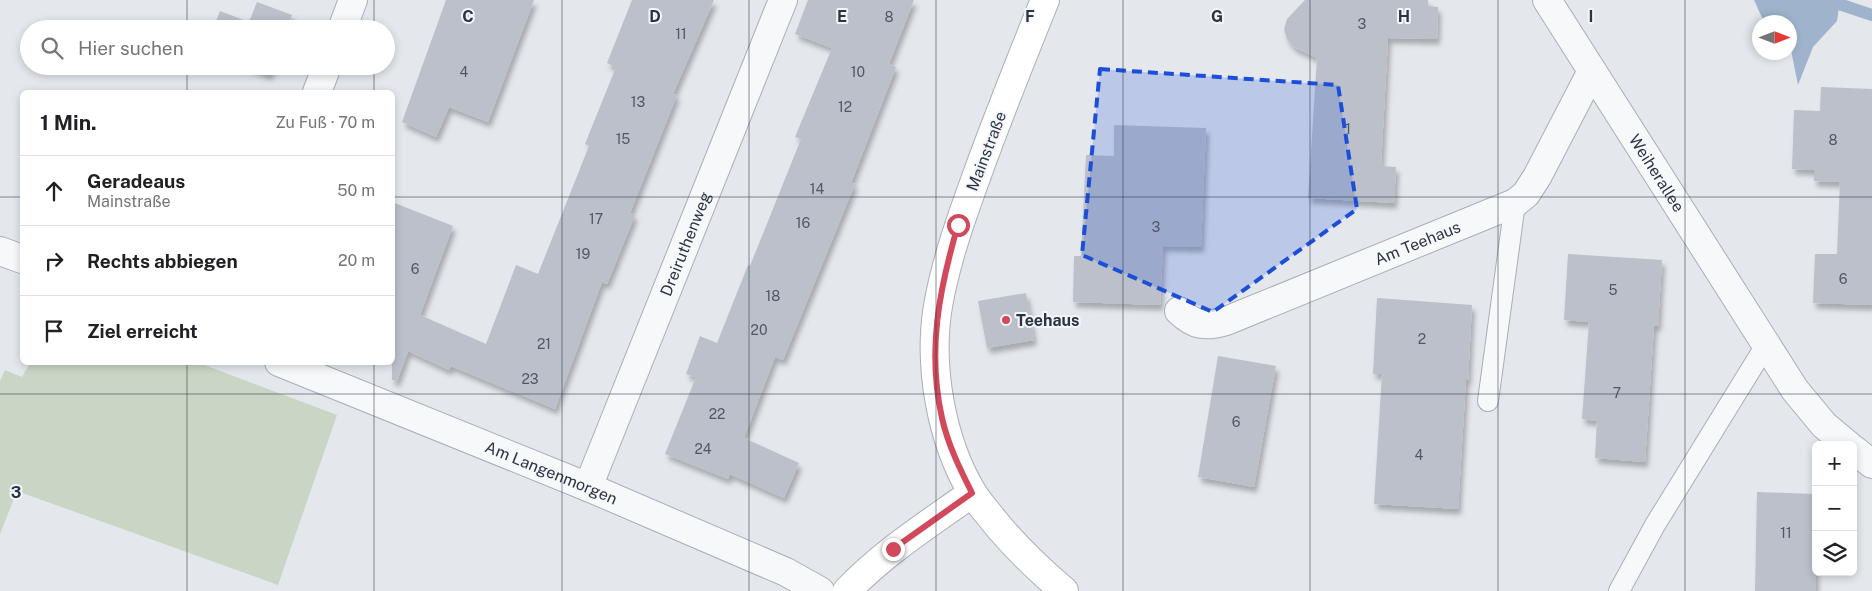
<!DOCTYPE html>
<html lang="de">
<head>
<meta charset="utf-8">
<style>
  :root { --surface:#fff; --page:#f2f2f2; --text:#202124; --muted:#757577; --line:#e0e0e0 }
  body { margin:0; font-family:"Public Sans",sans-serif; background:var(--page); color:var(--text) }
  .controls { position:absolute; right:15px; bottom:15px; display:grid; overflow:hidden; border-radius:8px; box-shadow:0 2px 8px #0003 }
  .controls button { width:45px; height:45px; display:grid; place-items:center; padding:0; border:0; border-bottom:1px solid var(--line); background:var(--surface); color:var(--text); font:25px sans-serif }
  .compass { position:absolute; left:1752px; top:15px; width:45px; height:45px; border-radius:50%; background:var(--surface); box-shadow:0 2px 8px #0003; rotate:90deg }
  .stop { position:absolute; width:15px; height:15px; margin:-11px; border:4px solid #d1495b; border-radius:50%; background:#fff }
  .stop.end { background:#d1495b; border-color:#fff; box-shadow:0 1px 5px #0008 }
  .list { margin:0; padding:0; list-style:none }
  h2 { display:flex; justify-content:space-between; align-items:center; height:65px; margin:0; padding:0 20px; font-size:21px }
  h2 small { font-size:16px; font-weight:400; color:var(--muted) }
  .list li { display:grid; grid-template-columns:32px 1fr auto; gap:15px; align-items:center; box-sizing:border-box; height:70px; padding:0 20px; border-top:1px solid var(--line) }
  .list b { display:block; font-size:19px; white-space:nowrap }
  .list p { margin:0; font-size:16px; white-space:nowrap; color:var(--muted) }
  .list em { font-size:16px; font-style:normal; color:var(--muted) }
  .icon { flex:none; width:28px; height:28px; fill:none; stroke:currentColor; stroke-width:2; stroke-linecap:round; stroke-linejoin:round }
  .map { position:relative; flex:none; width:1872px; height:591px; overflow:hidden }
  .search { position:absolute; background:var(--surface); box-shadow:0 2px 8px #0003; left:20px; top:20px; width:375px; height:55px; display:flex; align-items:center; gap:12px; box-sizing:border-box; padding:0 18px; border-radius:28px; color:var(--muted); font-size:19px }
  .panel { position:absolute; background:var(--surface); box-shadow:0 2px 8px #0003; left:20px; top:90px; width:375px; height:275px; border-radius:8px }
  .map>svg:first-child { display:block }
  .green { fill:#c9d6c5 }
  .water { fill:#9fb4cc }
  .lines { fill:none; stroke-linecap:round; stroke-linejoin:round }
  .stream { stroke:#9fb4cc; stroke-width:12 }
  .building { fill:#bbc0ca; filter:url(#shadow) }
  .service-casing { stroke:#a9aeb7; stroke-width:22 }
  .minor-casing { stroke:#a9aeb7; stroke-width:30 }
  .secondary-casing { stroke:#a9aeb7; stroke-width:30 }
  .service { stroke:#f7f8fa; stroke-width:20 }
  .minor { stroke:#f7f8fa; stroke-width:28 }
  .secondary { stroke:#fff; stroke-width:28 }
  .route { stroke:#d1495b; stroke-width:6 }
  .marked { fill:#1d4ed8; fill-opacity:0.2; stroke:#1d4ed8; stroke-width:4; stroke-dasharray:10 6; stroke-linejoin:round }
  .grid { fill:none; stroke:#2b3445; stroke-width:1; stroke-opacity:0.55 }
  .poi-dot { fill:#d1495b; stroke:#f4f6f9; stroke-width:2 }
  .labels { text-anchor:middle; stroke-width:4; stroke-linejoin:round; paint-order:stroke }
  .number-label { font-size:14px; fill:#4f5766 }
  .street-label { font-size:16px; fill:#2b3445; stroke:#f4f6f9 }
  .poi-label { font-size:16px; font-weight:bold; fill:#2b3445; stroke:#f4f6f9; text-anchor:start }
  .grid-label { font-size:16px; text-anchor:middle; font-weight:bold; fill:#2b3445; stroke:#f4f6f9; stroke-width:4; stroke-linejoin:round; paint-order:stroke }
</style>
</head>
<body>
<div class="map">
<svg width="1872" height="591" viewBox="0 0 1872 591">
  <defs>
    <filter id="shadow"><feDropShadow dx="3" dy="5.5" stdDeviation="2.5" flood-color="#0004"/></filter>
  </defs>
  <rect width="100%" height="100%" fill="#e4e7ec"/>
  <path class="green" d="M30 363H199L337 415 278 585 17 491 0 534V381L5 370 22 377Z"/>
  <path class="water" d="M1754 0H1840L1837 21 1813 47 1798 85 1790 45V22H1764Z"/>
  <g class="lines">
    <path class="stream" d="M1839 4 1872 15"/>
  </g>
  <path class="building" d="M446 0H534L488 122 449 107 436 137 402 122Z
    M632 0H714L673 94 677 95 630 213 635 215 607 284 602 282 555 409 451 366 449 370 408 351 397 381 392 380V202L453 226 420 315 486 344 516 265 538 274 589 146 585 144 616 67 607 63Z
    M808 0H914L889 64 896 67 851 183 855 184 783 360 775 357 744 438 799 463 784 498 730 474 728 479 665 454 696 377 686 374 700 336 717 343 748 265 750 266 801 139 795 137 832 48 795 34Z
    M1305 0H1428V6L1438 7 1437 39 1388 38 1381 166 1396 167 1394 203 1308 198 1317 58 1294 47 1287 39 1284 29 1287 19Z
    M257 2 292 15 287 29H213L220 11 249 22Z
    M246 66H273L269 75Z
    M1821 87 1872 89V305L1813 303 1815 254H1837L1840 182 1814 181V170L1792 169 1794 110 1820 111Z
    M1114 125 1206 128 1201 247 1163 246 1160 305 1073 302 1074 256H1081L1086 155 1114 156Z
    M1568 254 1662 260 1658 326H1654L1645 462 1595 458 1597 421 1582 419 1589 322 1564 320Z
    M1026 293 1034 340 987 348 978 301Z
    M1377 298 1472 305 1468 380H1466L1458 509 1374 504 1382 374H1373Z
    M1218 356 1276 366 1254 487 1198 477Z
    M1757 492 1816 494V591H1755Z"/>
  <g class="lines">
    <defs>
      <path id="service" d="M1488 401 1515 203
        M1619 591 1655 525 1766 345"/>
      <g id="minor">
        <path id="s1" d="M1547 0 1795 390 1824 425 1848 445"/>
        <path d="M342 29 353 0"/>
        <path d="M317 92 327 66"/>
        <path d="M0 251 22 259"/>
        <path id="s2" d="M1179 311C1195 326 1205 327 1226 321L1515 203 1526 194 1537 177 1592 71"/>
        <path id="s3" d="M279 362 588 487 786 572 820 591"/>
        <path d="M1853 449 1872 464"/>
        <path id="s4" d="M588 487 783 0"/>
      </g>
      <path id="secondary" d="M1045 0C1022 57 999 114 978 172 962 216 946 260 938 306 928 365 941 440 972 492 977 501 984 508 990 516 1012 544 1037 568 1064 591
        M847 591C884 552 929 524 972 493"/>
    </defs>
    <use href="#service" class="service-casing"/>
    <use href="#minor" class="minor-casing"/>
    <use href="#secondary" class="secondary-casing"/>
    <use href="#service" class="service"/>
    <use href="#minor" class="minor"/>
    <use href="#secondary" class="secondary"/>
  </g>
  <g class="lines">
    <path class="route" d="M893 549 972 493C960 469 948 445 942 418 927 351 939 290 958 225"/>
  </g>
  <path class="marked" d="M1100 69 1338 85 1357 209 1213 312 1082 255Z"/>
  <path class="grid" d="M187 0V29M374 0V29M562 0V591M749 0V591M936 0V591M1123 0V591M1310 0V591M1498 0V591M1685 0V591M187 66V92M374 66V92M0 197H22M392 197H1872M187 362V591M374 362V591M0 394H1872"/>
  <circle class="poi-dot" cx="1006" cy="320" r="5"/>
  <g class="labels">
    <g class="number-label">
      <text x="889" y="22">8</text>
      <text x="1362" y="29">3</text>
      <text x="681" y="39">11</text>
      <text x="464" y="77">4</text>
      <text x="858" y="77">10</text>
      <text x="638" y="107">13</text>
      <text x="845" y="112">12</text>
      <text x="1348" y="134">1</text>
      <text x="623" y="144">15</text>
      <text x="1833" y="145">8</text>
      <text x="817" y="194">14</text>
      <text x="596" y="224">17</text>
      <text x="803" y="228">16</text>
      <text x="1156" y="232">3</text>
      <text x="583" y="259">19</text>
      <text x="415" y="274">6</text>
      <text x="1843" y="284">6</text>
      <text x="1613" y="295">5</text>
      <text x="773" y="301">18</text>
      <text x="759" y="335">20</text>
      <text x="1422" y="344">2</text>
      <text x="544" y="349">21</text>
      <text x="530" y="384">23</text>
      <text x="1617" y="398">7</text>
      <text x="717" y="419">22</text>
      <text x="1236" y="427">6</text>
      <text x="703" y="454">24</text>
      <text x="1419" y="460">4</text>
      <text x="1786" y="538">11</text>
    </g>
    <g class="street-label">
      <text transform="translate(986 151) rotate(-69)" y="6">Mainstraße</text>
      <text dy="6" stroke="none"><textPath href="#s1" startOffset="205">Weiherallee</textPath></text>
      <text dy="6" stroke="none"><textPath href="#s4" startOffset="262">Dreiruthenweg</textPath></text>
      <text dy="6" stroke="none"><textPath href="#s2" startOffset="258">Am Teehaus</textPath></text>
      <text dy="6" stroke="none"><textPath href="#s3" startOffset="294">Am Langenmorgen</textPath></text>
    </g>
    <g class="poi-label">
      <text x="1016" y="326">Teehaus</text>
    </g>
  </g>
  <g class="grid-label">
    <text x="468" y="22">C</text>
    <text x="655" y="22">D</text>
    <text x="842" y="22">E</text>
    <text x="1030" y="22">F</text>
    <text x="1217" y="22">G</text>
    <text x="1404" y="22">H</text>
    <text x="1591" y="22">I</text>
    <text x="16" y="498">3</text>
  </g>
</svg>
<div class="controls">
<button>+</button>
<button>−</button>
<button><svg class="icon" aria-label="layers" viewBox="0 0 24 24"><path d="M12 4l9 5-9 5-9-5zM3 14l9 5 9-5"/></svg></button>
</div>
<svg class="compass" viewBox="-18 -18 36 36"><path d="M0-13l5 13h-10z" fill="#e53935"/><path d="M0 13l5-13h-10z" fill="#757577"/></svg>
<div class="stop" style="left:958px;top:225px"></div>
<div class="stop end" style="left:893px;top:549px"></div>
<div class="search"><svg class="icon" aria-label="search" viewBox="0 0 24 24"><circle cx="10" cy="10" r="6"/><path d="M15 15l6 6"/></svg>Hier suchen</div>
<section class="panel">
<h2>1 Min.<small>Zu Fuß · 70 m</small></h2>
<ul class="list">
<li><svg class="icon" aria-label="ahead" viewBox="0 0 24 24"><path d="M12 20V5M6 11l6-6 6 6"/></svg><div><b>Geradeaus</b><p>Mainstraße</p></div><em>50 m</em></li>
<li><svg class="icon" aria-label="right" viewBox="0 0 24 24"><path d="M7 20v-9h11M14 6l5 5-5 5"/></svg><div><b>Rechts abbiegen</b></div><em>20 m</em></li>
<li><svg class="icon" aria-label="arrive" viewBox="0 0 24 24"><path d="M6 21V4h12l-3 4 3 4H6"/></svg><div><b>Ziel erreicht</b></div></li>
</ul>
</section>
</div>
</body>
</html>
